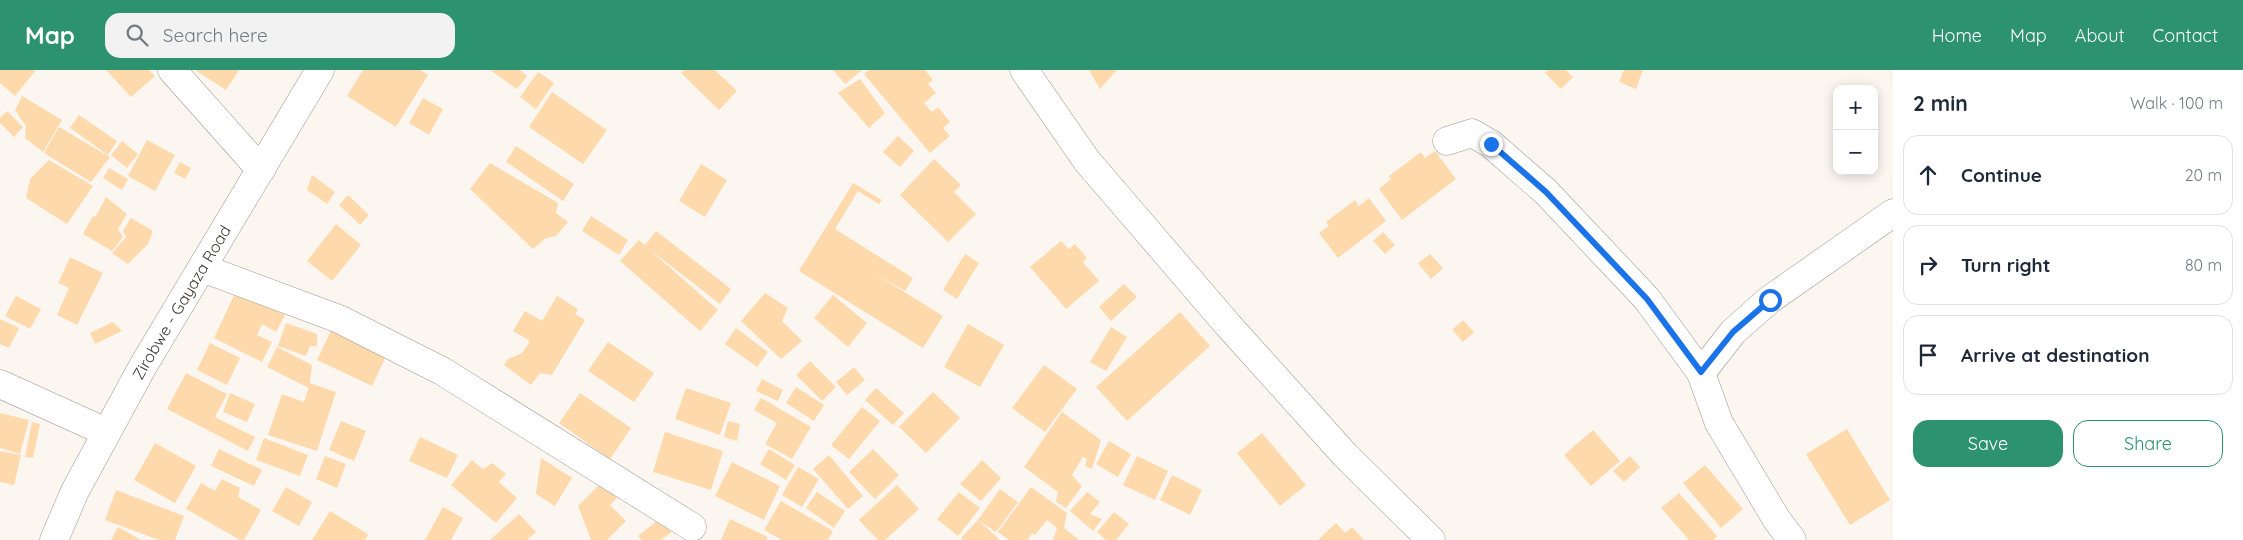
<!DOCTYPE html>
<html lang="en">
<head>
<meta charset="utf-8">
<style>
  :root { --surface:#fff; --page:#f2f2f3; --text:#1f2937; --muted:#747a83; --line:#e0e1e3; --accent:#2c926f }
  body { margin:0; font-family:Quicksand,sans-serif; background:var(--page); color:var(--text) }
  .controls { position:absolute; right:15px; top:15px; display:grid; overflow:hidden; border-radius:10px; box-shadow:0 2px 12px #0003 }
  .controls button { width:45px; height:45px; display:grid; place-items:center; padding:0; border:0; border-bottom:1px solid var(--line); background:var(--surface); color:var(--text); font:25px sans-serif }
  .stop { position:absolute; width:15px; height:15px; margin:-11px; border:4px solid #1a73e8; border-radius:50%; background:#fff }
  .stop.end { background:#1a73e8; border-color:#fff; box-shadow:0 1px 5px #0008 }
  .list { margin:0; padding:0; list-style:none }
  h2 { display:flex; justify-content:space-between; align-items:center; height:65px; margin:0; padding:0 20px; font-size:21px }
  h2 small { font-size:16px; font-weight:400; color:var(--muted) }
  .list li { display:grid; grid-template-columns:32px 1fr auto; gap:15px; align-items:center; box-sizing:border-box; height:80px; margin:0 10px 10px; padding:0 10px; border:1px solid var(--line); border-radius:15px }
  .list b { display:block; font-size:19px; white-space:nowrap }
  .list em { font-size:16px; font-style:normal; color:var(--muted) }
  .actions { display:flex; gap:10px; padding:15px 20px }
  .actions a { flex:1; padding:11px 0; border:1px solid var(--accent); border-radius:15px; text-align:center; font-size:18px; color:var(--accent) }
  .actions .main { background:var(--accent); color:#fff }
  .icon { flex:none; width:28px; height:28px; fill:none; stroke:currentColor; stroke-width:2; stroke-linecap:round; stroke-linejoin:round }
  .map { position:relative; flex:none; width:1893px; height:470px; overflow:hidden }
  header { display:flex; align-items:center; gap:30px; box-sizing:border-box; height:70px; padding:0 25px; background:var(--accent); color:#fff }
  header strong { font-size:24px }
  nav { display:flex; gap:28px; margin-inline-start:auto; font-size:18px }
  .search { width:350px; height:45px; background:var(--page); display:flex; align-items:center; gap:12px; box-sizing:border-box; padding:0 18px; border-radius:15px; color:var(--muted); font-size:19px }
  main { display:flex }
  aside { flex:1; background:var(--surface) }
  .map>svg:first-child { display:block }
  .building { fill:#fdd9ab }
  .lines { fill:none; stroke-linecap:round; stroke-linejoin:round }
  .minor-casing { stroke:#9d9893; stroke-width:29 }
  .minor { stroke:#fff; stroke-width:28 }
  .route { stroke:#1a73e8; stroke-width:6 }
  .labels { text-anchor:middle; stroke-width:4.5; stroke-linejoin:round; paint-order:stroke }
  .street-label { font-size:16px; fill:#3c3937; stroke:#fff }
</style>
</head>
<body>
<header>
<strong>Map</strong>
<div class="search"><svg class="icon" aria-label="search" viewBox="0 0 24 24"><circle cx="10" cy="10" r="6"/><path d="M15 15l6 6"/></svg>Search here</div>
<nav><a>Home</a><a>Map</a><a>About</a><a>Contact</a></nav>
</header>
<main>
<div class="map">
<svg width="1893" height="470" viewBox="0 0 1893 470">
  <rect width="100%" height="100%" fill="#fcf6f1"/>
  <path class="building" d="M0 0H36L15 26 0 13Z
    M106 0H149L155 6 131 27Z
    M195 0H239L226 20Z
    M363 0H420L428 5 396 57 347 26Z
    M490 0H520L527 6 517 19Z
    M684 0H715L737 21 719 40 681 3Z
    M833 0H862L845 14Z
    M869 0H925L933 10 928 14 936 23 924 33 932 42 938 37 950 52 943 58 950 66 930 83 864 4Z
    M1089 0H1116V1L1100 19Z
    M1548 0H1566L1573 7 1561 19 1545 3Z
    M1624 0H1643L1636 19 1619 12Z
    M538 2 554 13 536 39 520 27Z
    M860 9 885 43 869 58 838 23Z
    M552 22 607 60 583 94 529 57Z
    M22 26 62 50 43 82 25 68 26 56 15 40Z
    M423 28 443 39 429 65 409 53Z
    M7 41 23 57 14 67 0 53V48Z
    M79 45 117 71 108 85 70 58Z
    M59 57 110 87 91 112 44 83Z
    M898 66 914 81 900 97 883 82Z
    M147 70 175 85 155 121 128 106Z
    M122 71 138 84 127 98 111 85Z
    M516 76 574 114 563 131 506 92Z
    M1435 81 1456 109 1402 150 1379 119 1391 109 1389 106 1421 82 1425 88Z
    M934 89 961 115 954 122 976 144 948 172 900 125Z
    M49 90 93 116 67 154 26 128 30 109Z
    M180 92 191 98 185 109 174 103Z
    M490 93 558 133 556 143 568 152 556 166 546 168 533 179 470 119Z
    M701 94 727 110 705 147 679 131Z
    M109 98 128 109 122 120 103 108Z
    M312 105 335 122 327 134 307 120Z
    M853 113 882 130 879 134 858 121 835 159 913 208 905 221 872 202 943 246 923 278 799 201Z
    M348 125 369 145 360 155 339 135Z
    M106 127 127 144 118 159 123 167 112 181 83 164 92 147 96 146Z
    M1369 128 1386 151 1338 188 1319 163 1329 156 1326 152 1355 130 1359 136Z
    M591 146 628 170 619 185 582 161Z
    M131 148 153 161 148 174 128 194 112 183 126 167 123 161Z
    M336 154 361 175 332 211 307 191Z
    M656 161 731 219 720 234 649 179 718 240 700 261 620 191 639 170 645 175Z
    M1383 162 1395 175 1385 184 1373 171Z
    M1061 171 1069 179 1075 174 1087 188 1083 192 1099 211 1066 239 1030 197Z
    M965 184 979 193 957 229 943 220Z
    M1430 184 1443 198 1431 209 1418 193Z
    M70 187 103 203 77 255 57 245 69 218 58 213Z
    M1124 214 1137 227 1111 251 1099 237Z
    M236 221 285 245 276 262 262 254 257 265 272 272 262 292 214 268Z
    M765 223 788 238 782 251 802 271 781 289 741 251Z
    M833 225 867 253 848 277 814 248Z
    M16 226 41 239 30 259 5 246Z
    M557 226 578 239 575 244 585 250 552 305 540 303 531 315 504 295 508 289 522 283 530 271 513 261 525 241 542 251Z
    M1180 242 1210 276 1127 351 1096 317Z
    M0 249 19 258 9 278 0 274Z
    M1463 250 1474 262 1463 272 1452 260Z
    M113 252 122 261 95 274 90 263Z
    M286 253 317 264V276H310L306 286 278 276Z
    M968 254 1004 275 980 317 944 297Z
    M1111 257 1127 267 1106 301 1090 292Z
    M736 258 768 282 757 297 725 274Z
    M331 260 386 286 372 316 317 290Z
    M608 272 654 303 634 332 588 301Z
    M210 273 240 288 227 315 197 300Z
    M277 277 312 295 309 318 267 297Z
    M810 291 836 317 822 331 796 305Z
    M1044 295 1077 319 1045 362 1012 338Z
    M854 297 865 310 847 325 836 312Z
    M186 303 227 324 215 347 255 367 248 381 167 339Z
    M762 309 783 320 778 331 756 321Z
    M310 313 336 322 317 381 268 365 282 324 304 332Z
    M796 317 824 335 814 351 786 333Z
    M686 318 731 333 720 365 675 349Z
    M876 318 904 343 893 355 865 330Z
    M933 322 960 348 926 383 899 357Z
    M230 323 255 334 247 352 223 342Z
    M580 323 631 358 610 389 559 353Z
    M761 328 811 357 792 389 765 374 777 353 754 340Z
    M862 337 880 351 849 389 831 375Z
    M1062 342 1101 370 1092 399 1085 396 1087 389 1083 387 1072 405 1082 416 1066 438 1056 432 1058 422 1024 397Z
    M0 343 29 350 20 384 0 378Z
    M341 351 366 361 354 391 329 380Z
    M728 351 740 354 737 371 724 367Z
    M32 352 40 354 33 388 25 387Z
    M1847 359 1890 430 1850 455 1806 384Z
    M1593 360 1620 391 1591 416 1564 385Z
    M665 362 723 381 711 420 653 402Z
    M1262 363 1306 415 1280 436 1237 383Z
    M420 367 458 385 447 408 409 391Z
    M264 368 308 385 300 406 256 390Z
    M1109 371 1131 384 1118 407 1096 394Z
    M155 373 196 396 175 433 134 410Z
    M219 379 262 400 254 416 211 396Z
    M769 379 795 395 786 410 760 394Z
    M873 379 899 405 875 429 849 402Z
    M0 381 21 385 14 415 0 412Z
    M829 385 863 426 848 439 813 399Z
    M325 386 346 394 337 418 316 409Z
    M1137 386 1168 401 1155 430 1123 415Z
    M1630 386 1640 397 1624 412 1613 401Z
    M541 388 572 408 555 436 536 424Z
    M472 390 483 399 492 393 506 404 499 412 517 428 496 453 451 415Z
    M982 390 1001 408 981 431 960 414Z
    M732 392 780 416 764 450 715 426Z
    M1705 395 1743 439 1721 458 1683 413Z
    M798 397 819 409 802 437 782 425Z
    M1172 405 1202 420 1190 445 1160 430Z
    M222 409 240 418 238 427 261 440 244 470H240L186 439 201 413 215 421Z
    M602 412 617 428 610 435 626 451 607 470H591L578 436Z
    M897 415 919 439 885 470H878L859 450Z
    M286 417 312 432 299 456 272 441Z
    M1031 417 1067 443 1064 458 1079 470H1053L1057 458 1047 450 1035 465 1032 463 1028 470H1009L998 462Z
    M1000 419 1018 432 996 462 978 450Z
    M116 420 184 446 175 470H159L105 450Z
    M817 422 845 441 834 458 806 438Z
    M959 422 980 438 958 466 937 449Z
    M1087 422 1100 432 1090 444 1102 449 1093 461 1070 441Z
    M1679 423 1717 466 1713 470H1689L1661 438Z
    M781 431 833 461 828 470H782L764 460Z
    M443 437 463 448 451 470H425Z
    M330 441 368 464 365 470H312Z
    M1114 442 1129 454 1116 470H1106L1097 462Z
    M519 444 536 462 527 470H490Z
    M663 446 674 460 661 470H642L638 466Z
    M730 449 768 467 766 470H721Z
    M978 450 1000 470H963L961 468Z
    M1336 453 1345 463 1352 457 1364 470H1318Z
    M118 457 141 470H111Z"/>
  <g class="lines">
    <defs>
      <g id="minor">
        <path d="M172 0 261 100"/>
        <path d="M1024 0 1087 91 1228 255 1345 385 1431 470"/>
        <path d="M1447 71 1472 63 1491 74 1546 122 1647 229 1701 303 1719 353 1777 450 1792 470"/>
        <path d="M202 198 339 249 442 301 692 457"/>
        <path d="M1701 303 1733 262 1769 230 1893 143"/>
        <path d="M0 314 106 362"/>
        <path id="s1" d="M54 470 75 421 143 296 320 0"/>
      </g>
    </defs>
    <use href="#minor" class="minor-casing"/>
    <use href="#minor" class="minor"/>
  </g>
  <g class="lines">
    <path class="route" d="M1491 74 1546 122 1647 229 1701 302 1733 262 1770 230"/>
  </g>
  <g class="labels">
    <g class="street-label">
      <text dy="6" stroke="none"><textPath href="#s1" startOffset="270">Zirobwe - Gayaza Road</textPath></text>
    </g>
  </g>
</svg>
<div class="controls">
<button>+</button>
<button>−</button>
</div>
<div class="stop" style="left:1770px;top:230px"></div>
<div class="stop end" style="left:1491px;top:74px"></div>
</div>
<aside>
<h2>2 min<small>Walk · 100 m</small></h2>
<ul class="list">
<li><svg class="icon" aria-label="ahead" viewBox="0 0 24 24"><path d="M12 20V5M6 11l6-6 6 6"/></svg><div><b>Continue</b></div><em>20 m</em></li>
<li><svg class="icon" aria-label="right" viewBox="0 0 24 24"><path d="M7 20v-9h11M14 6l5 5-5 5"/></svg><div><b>Turn right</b></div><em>80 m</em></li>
<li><svg class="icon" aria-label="arrive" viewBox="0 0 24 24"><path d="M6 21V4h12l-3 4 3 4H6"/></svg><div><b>Arrive at destination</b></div></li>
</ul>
<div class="actions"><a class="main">Save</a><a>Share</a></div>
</aside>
</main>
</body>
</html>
